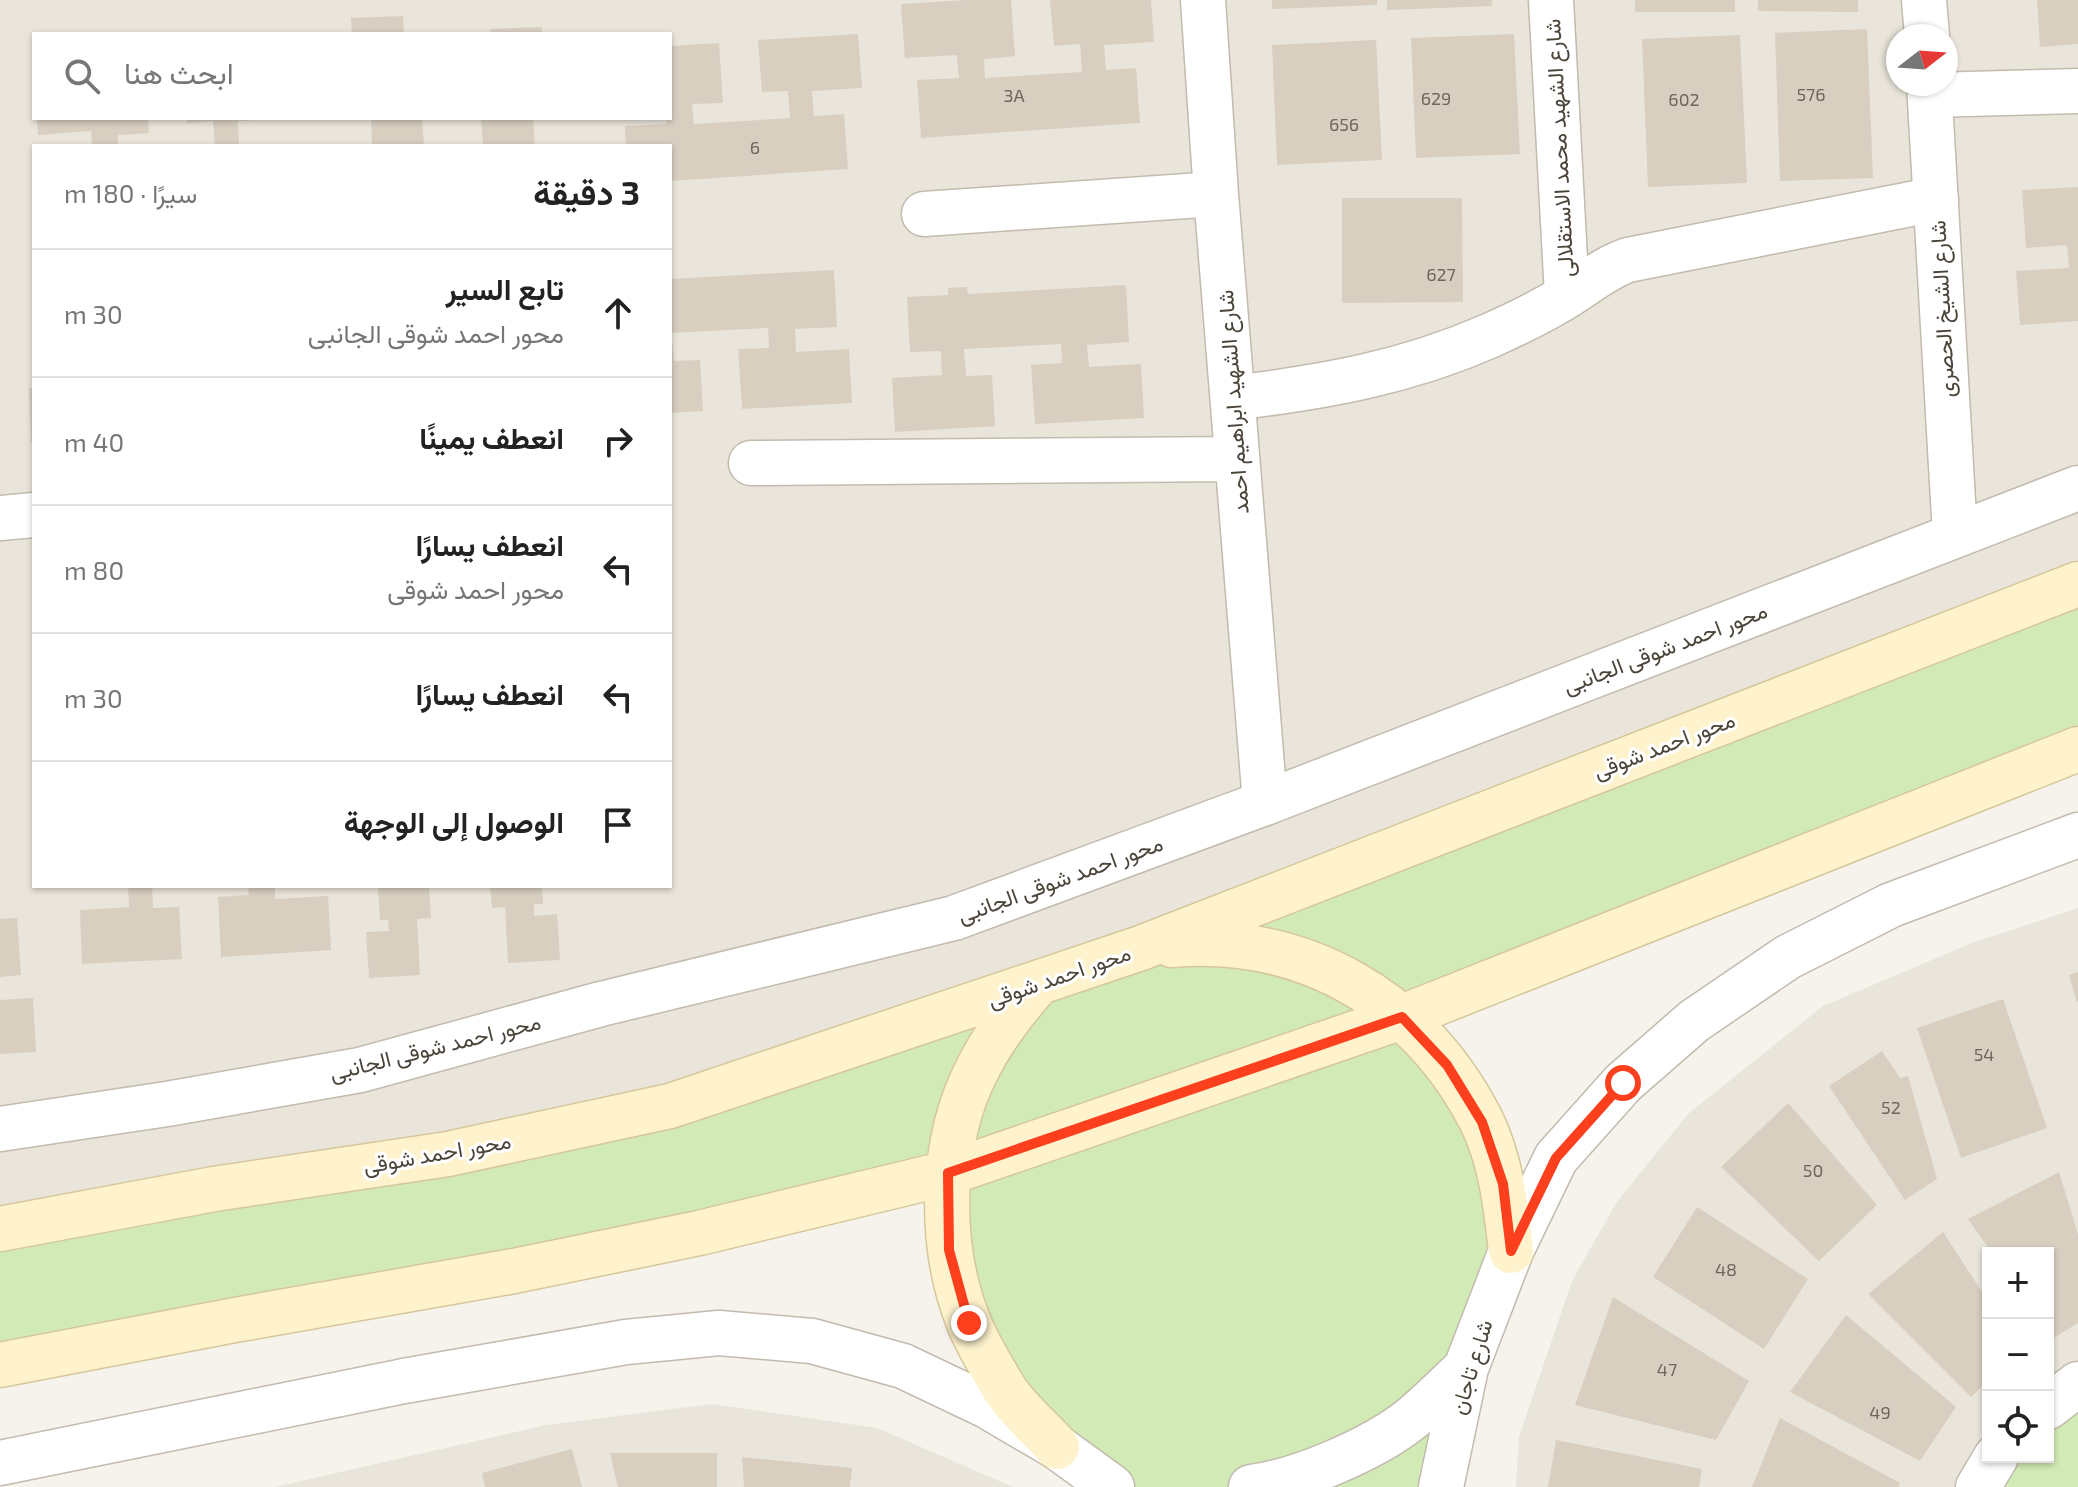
<!DOCTYPE html>
<html lang="ar">
<head>
<meta charset="utf-8">
<style>
  :root { --surface:#fff; --page:#f6f6f6; --text:#222; --muted:#767676; --line:#e0e0e0 }
  body { margin:0; font-family:"Exo 2",Vazirmatn,sans-serif; background:var(--page); color:var(--text); direction:rtl }
  .controls { position:absolute; right:24px; bottom:24px; display:grid; overflow:hidden; border-radius:0px; box-shadow:0 2px 6px #0004 }
  .controls button { width:72px; height:72px; display:grid; place-items:center; padding:0; border:0; border-bottom:2px solid var(--line); background:var(--surface); color:var(--text); font:40px sans-serif }
  .compass { position:absolute; left:1886px; top:24px; width:72px; height:72px; border-radius:50%; background:var(--surface); box-shadow:0 2px 6px #0004; rotate:73deg }
  .stop { position:absolute; width:24px; height:24px; margin:-18px; border:6px solid #fc3f1d; border-radius:50%; background:#fff }
  .stop.end { background:#fc3f1d; border-color:#fff; box-shadow:0 2px 8px #0008 }
  .list { margin:0; padding:0; list-style:none }
  h2 { display:flex; justify-content:space-between; align-items:center; height:104px; margin:0; padding:0 32px; font-size:34px }
  h2 small { font-size:26px; font-weight:400; color:var(--muted) }
  .list li { display:grid; grid-template-columns:52px 1fr auto; gap:24px; align-items:center; box-sizing:border-box; height:128px; padding:0 32px; border-top:2px solid var(--line) }
  .list b { display:block; font-size:30px; white-space:nowrap }
  .list p { margin:0; font-size:26px; white-space:nowrap; color:var(--muted) }
  .list em { font-size:26px; font-style:normal; color:var(--muted) }
  .icon { flex:none; width:44px; height:44px; fill:none; stroke:currentColor; stroke-width:2; stroke-linecap:round; stroke-linejoin:round }
  .map { position:relative; flex:none; width:2078px; height:1487px; overflow:hidden; direction:ltr }
  .search { position:absolute; background:var(--surface); box-shadow:0 2px 6px #0004; left:32px; top:32px; width:640px; height:88px; display:flex; align-items:center; gap:20px; box-sizing:border-box; padding:0 28px; border-radius:0px; color:var(--muted); font-size:30px }
  .panel { position:absolute; background:var(--surface); box-shadow:0 2px 6px #0004; left:32px; top:144px; width:640px; height:744px; border-radius:0px; direction:rtl }
  .map>svg:first-child { display:block }
  .residential { fill:#eae5da; fill-rule:evenodd }
  .green { fill:#d2eab5 }
  .building { fill:#d8cfc1 }
  .lines { fill:none; stroke-linecap:round; stroke-linejoin:round }
  .minor-casing { stroke:#c2bbae; stroke-width:47 }
  .tertiary-casing { stroke:#c2bbae; stroke-width:47 }
  .secondary-casing { stroke:#d6c79b; stroke-width:47 }
  .minor { stroke:#fff; stroke-width:44 }
  .tertiary { stroke:#fff; stroke-width:44 }
  .secondary { stroke:#fff3cd; stroke-width:44 }
  .route { stroke:#fc3f1d; stroke-width:10 }
  .labels { text-anchor:middle; stroke-width:6; stroke-linejoin:round; paint-order:stroke }
  .number-label { font-size:18px; fill:#6e675b }
  .street-label { font-size:22px; fill:#4b4439; stroke:#fff }
</style>
</head>
<body>
<div class="map">
<svg width="2078" height="1487" viewBox="0 0 2078 1487">
  <rect width="100%" height="100%" fill="#f6f3ec"/>
  <path class="residential" d="M0 0H2078V670L0 1290ZM34 34H670V118H34ZM1898 36H1946V84H1898ZM34 146H670V886H34Z
    M2078 908V1487H1516L1519 1437 1572 1281 1616 1203 1688 1114 1823 1006 1972 943ZM1988 1253H2048V1457H1988Z
    M712 1404 877 1428 1013 1487H275L546 1425Z"/>
  <path class="green" d="M2078 584V749L1402 1016 1503 1184 1441 1487H1112L1006 1391 948 1174 0 1365V1229L670 1106Z
    M2078 1384V1487H1978L1996 1457H2048V1407Z"/>
  <path class="building" d="M966 0H1011L1015 56 984 59 985 78 1082 72 1080 44 1054 46 1050 0H1151L1154 42 1104 45 1106 70 1136 68 1140 123 921 138 917 80 959 78 957 55 905 58 901 4Z
    M1272 0H1377V5L1272 9Z
    M1387 0H1492V6L1387 10Z
    M1635 0H1735V12H1635Z
    M1758 0H1858V12L1758 11Z
    M2037 0H2078V44L2040 47Z
    M403 16 404 34H352L351 18Z
    M542 27V34H490V29Z
    M1867 29 1873 178 1780 181 1775 33Z
    M858 34 862 88 812 91 814 116 844 114 848 169 670 181V146H626L625 126 667 124 666 118H670V46L719 43 723 103 692 104 694 124 790 118 788 91 762 92 758 40Z
    M1514 34 1520 154 1416 158 1411 38Z
    M1740 35 1747 183 1648 187 1642 39Z
    M1376 40 1382 160 1277 165 1272 45Z
    M37 118H148L149 133 118 135V146H92L91 131 38 135Z
    M187 118H254L255 120 238 121 239 146H215L213 121 187 123Z
    M371 118H422L424 146H372Z
    M481 118H533L535 146H483Z
    M2078 187V321L2020 325 2016 271 2069 268 2067 245 2026 248 2022 190Z
    M1342 198H1462L1463 302 1342 303Z
    M834 270 837 327 795 329 796 352 849 349 852 403 742 409 738 349 769 348 768 328 670 333V279Z
    M1126 285 1129 342 1087 345 1089 367 1141 364 1144 418 1035 424 1031 365 1062 363 1061 344 964 349 966 376 992 375 995 426 895 432 892 378 942 375 941 351 910 352 907 297 948 295V288L967 287 968 294Z
    M670 341H672L674 361 700 360 703 411 670 413Z
    M29 388H34V442H31Z
    M128 886H152L153 908 179 907 182 959 82 964 80 910 129 907Z
    M248 886H275V899L328 896 331 950 221 957 218 897 249 895Z
    M378 886H429L431 918 417 919 420 975 369 978 366 932 389 931 388 920H380Z
    M490 886H542L543 904H534V916L557 914 560 960 508 963 505 907 492 908Z
    M17 918 21 975 0 977V919Z
    M2078 972V1002H2077L2069 975Z
    M33 998 36 1052 0 1054V1000Z
    M2003 999 2047 1128 1961 1158 1917 1028Z
    M1882 1051 1900 1078 1908 1076 1937 1179 1905 1200 1829 1086Z
    M1788 1103 1877 1205 1819 1261 1721 1167Z
    M2059 1172 2078 1234V1323L2052 1339 2048 1333V1253H1992L1968 1219Z
    M1697 1207 1808 1279 1764 1349 1653 1277Z
    M1943 1232 1988 1301V1381L1971 1397 1868 1294Z
    M1613 1297 1749 1381 1716 1440 1575 1405Z
    M1846 1315 1956 1407 1920 1461 1790 1392Z
    M1780 1418 1900 1483 1899 1487H1752Z
    M1556 1440 1702 1469 1699 1487H1548Z
    M572 1449 582 1487H485L482 1473Z
    M610 1453H717V1487H618Z
    M742 1457 852 1468 850 1487H744Z"/>
  <g class="lines">
    <defs>
      <path id="minor" d="M1203 0 1216 194 1265 803
        M1551 0 1567 296
        M1930 95 2078 91
        M924 214 1216 194
        M1233 398C1323 387 1405 373 1489 336 1516 324 1545 310 1570 294 1589 282 1607 267 1628 260L1936 199
        M751 463 1237 459
        M0 518 34 515
        M2048 1407 2078 1384
        M1978 1487 1996 1457"/>
      <path id="tertiary" d="M1924 0 1927 36
        M1929 84 1955 535
        M0 1129 167 1104 360 1070 601 1004 954 918 1265 803 2078 488
        M0 1463 404 1381 626 1342 719 1333 812 1341 903 1366 987 1406 1057 1447 1112 1487
        M1251 1487C1299 1481 1373 1449 1411 1419 1430 1403 1448 1385 1466 1368
        M1441 1487 1466 1368 1511 1251 1556 1158 1623 1083 1694 1021 1788 957 1891 905 2078 835"/>
      <path id="secondary" d="M1172 945C1305 934 1420 1001 1481 1120 1501 1160 1506 1206 1511 1251
        M1038 983C1015 1010 994 1036 978 1068 939 1142 938 1246 969 1323 978 1345 992 1368 1004 1388 1017 1409 1040 1428 1057 1447
        M0 1229 214 1189 448 1154 670 1106 1141 948 2078 584
        M0 1365 235 1320 514 1271 699 1233 948 1173 1402 1017 2078 749"/>
    </defs>
    <use href="#minor" class="minor-casing"/>
    <use href="#tertiary" class="tertiary-casing"/>
    <use href="#secondary" class="secondary-casing"/>
    <use href="#minor" class="minor"/>
    <use href="#tertiary" class="tertiary"/>
    <use href="#secondary" class="secondary"/>
  </g>
  <g class="lines">
    <path class="route" d="M969 1323 949 1250 948 1173 1402 1017 1447 1065 1482 1122 1503 1184 1511 1251 1556 1158 1623 1083"/>
  </g>
  <g class="labels">
    <g class="number-label">
      <text x="1811" y="101">576</text>
      <text x="1014" y="102">3A</text>
      <text x="1436" y="105">629</text>
      <text x="1684" y="106">602</text>
      <text x="1344" y="131">656</text>
      <text x="755" y="154">6</text>
      <text x="1441" y="281">627</text>
      <text x="1984" y="1061">54</text>
      <text x="1891" y="1114">52</text>
      <text x="1813" y="1177">50</text>
      <text x="1726" y="1276">48</text>
      <text x="1667" y="1376">47</text>
      <text x="1880" y="1419">49</text>
    </g>
    <g class="street-label">
      <text transform="translate(1559 148) rotate(-93)" y="8">شارع الشهيد محمد الاستقلالى</text>
      <text transform="translate(1942 309) rotate(-93)" y="8">شارع الشيخ الحصرى</text>
      <text transform="translate(1233 402) rotate(-94)" y="8">شارع الشهيد ابراهيم احمد</text>
      <text transform="translate(1665 648) rotate(-21)" y="8">محور احمد شوقى الجانبى</text>
      <text transform="translate(1664 745) rotate(-21)" y="8">محور احمد شوقى</text>
      <text transform="translate(1060 879) rotate(-20)" y="8">محور احمد شوقى الجانبى</text>
      <text transform="translate(1059 976) rotate(-19)" y="8">محور احمد شوقى</text>
      <text transform="translate(435 1047) rotate(-14)" y="8">محور احمد شوقى الجانبى</text>
      <text transform="translate(437 1153) rotate(-10)" y="8">محور احمد شوقى</text>
      <text transform="translate(1471 1367) rotate(-73)" y="8">شارع تاجان</text>
    </g>
  </g>
</svg>
<div class="controls">
<button>+</button>
<button>−</button>
<button><svg class="icon" aria-label="locate" viewBox="0 0 24 24"><circle cx="12" cy="12" r="6"/><path d="M12 2v4M12 18v4M2 12h4M18 12h4"/></svg></button>
</div>
<svg class="compass" viewBox="-18 -18 36 36"><path d="M0-13l5 13h-10z" fill="#e53935"/><path d="M0 13l5-13h-10z" fill="#767676"/></svg>
<div class="stop" style="left:1623px;top:1083px"></div>
<div class="stop end" style="left:969px;top:1323px"></div>
<div class="search"><svg class="icon" aria-label="search" viewBox="0 0 24 24"><circle cx="10" cy="10" r="6"/><path d="M15 15l6 6"/></svg>ابحث هنا</div>
<section class="panel">
<h2>3 دقيقة<small>سيرًا · 180 m</small></h2>
<ul class="list">
<li><svg class="icon" aria-label="ahead" viewBox="0 0 24 24"><path d="M12 20V5M6 11l6-6 6 6"/></svg><div><b>تابع السير</b><p>محور احمد شوقى الجانبى</p></div><em>30 m</em></li>
<li><svg class="icon" aria-label="right" viewBox="0 0 24 24"><path d="M7 20v-9h11M14 6l5 5-5 5"/></svg><div><b>انعطف يمينًا</b></div><em>40 m</em></li>
<li><svg class="icon" aria-label="left" viewBox="0 0 24 24"><path d="M17 20v-9H6M10 6l-5 5 5 5"/></svg><div><b>انعطف يسارًا</b><p>محور احمد شوقى</p></div><em>80 m</em></li>
<li><svg class="icon" aria-label="left" viewBox="0 0 24 24"><path d="M17 20v-9H6M10 6l-5 5 5 5"/></svg><div><b>انعطف يسارًا</b></div><em>30 m</em></li>
<li><svg class="icon" aria-label="arrive" viewBox="0 0 24 24"><path d="M6 21V4h12l-3 4 3 4H6"/></svg><div><b>الوصول إلى الوجهة</b></div></li>
</ul>
</section>
</div>
</body>
</html>
